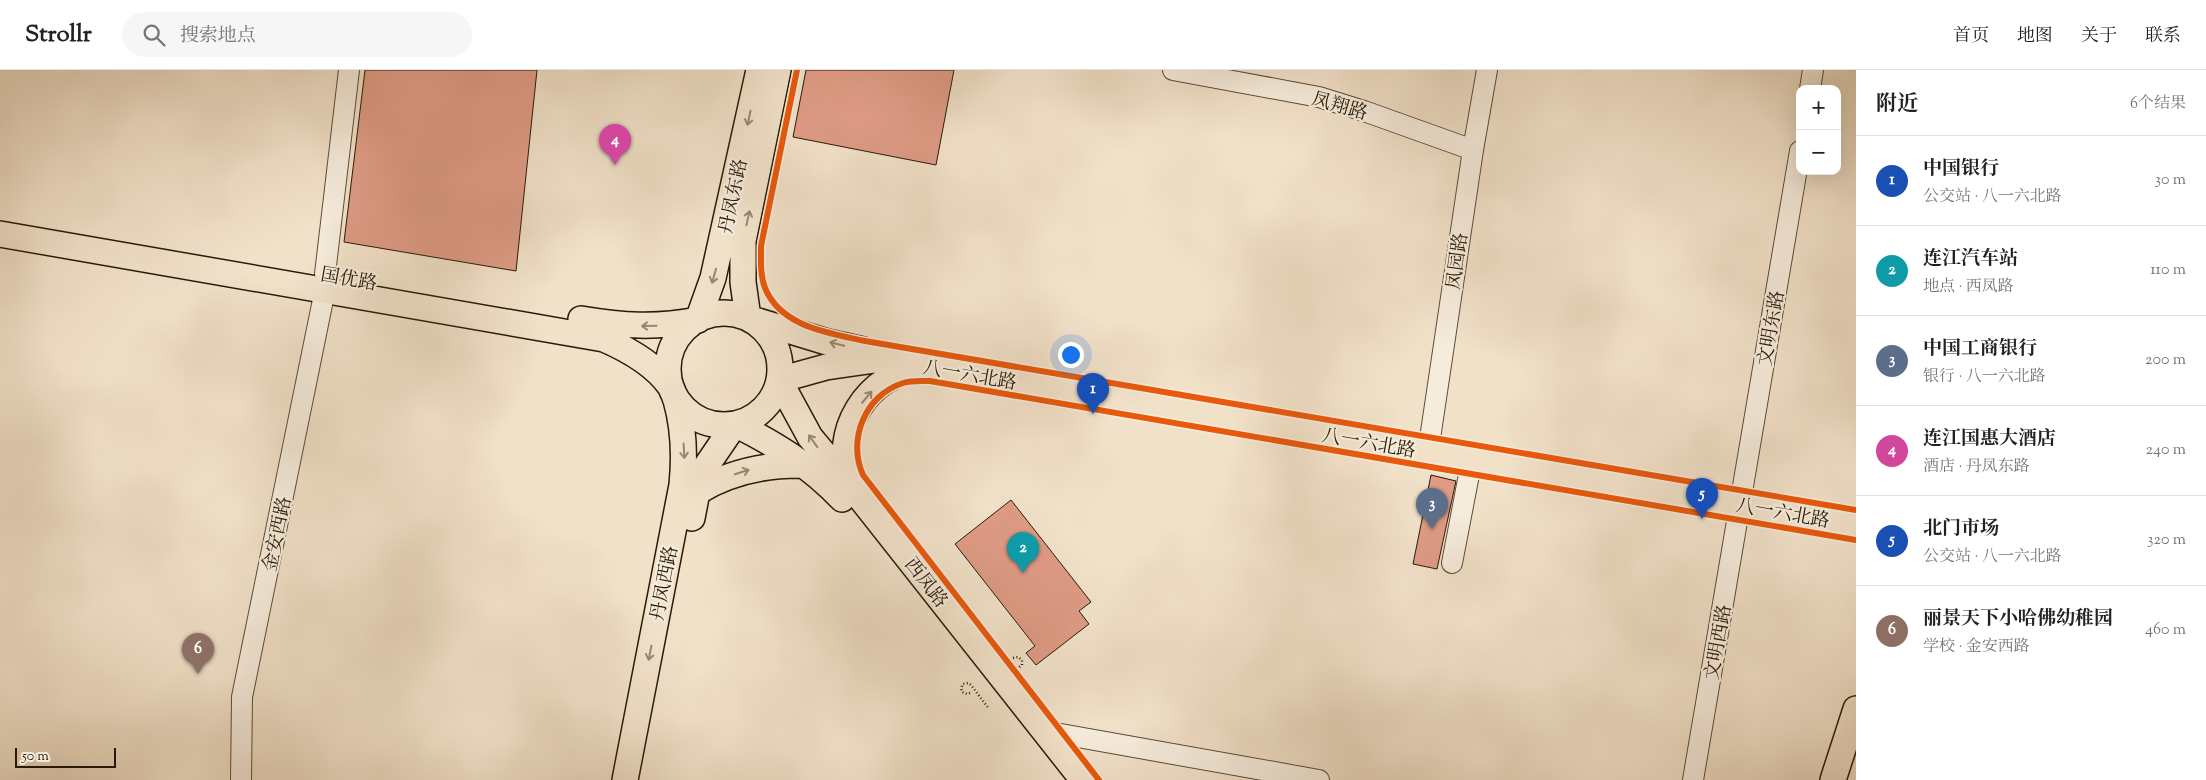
<!DOCTYPE html>
<html lang="zh">
<head>
<meta charset="utf-8">
<style>
  :root { --surface:#fff; --page:#f6f6f6; --text:#222; --muted:#767676; --line:#e0e0e0; --accent:#db2777 }
  body { margin:0; font-family:"Sorts Mill Goudy","Noto Serif SC",serif; background:var(--page); color:var(--text) }
  .controls { position:absolute; right:15px; top:15px; display:grid; overflow:hidden; border-radius:10px; box-shadow:0 5px 20px #0002 }
  .controls button { width:45px; height:45px; display:grid; place-items:center; padding:0; border:0; border-bottom:1px solid var(--line); background:var(--surface); color:var(--text); font:25px sans-serif }
  .scale { position:absolute; left:15px; bottom:12px; width:101px; box-sizing:border-box; padding-left:5px; border:2px solid #291a05; border-top:0; font-size:14px; line-height:18px; white-space:nowrap; color:#291a05; -webkit-text-stroke:4px #f6ecdc; paint-order:stroke }
  .you { position:absolute; left:1070px; top:284px; width:18px; height:18px; margin:-12px; border:4px solid #fff; border-radius:50%; background:#1a73e8; box-shadow:0 0 0 8px #1a73e833 }
  .badge { display:grid; place-items:center; width:32px; height:32px; border-radius:50%; background:var(--accent); color:#fff; font-size:16px; font-weight:700 }
  .pin { position:absolute; translate:-50% -41px; filter:drop-shadow(0 1px 2px #0008) }
  .pin::after { content:''; position:absolute; top:26px; width:18px; height:15px; background:inherit; clip-path:polygon(0 0,100% 0,50% 100%) }
  .list { margin:0; padding:0; list-style:none }
  h2 { display:flex; justify-content:space-between; align-items:center; height:65px; margin:0; padding:0 20px; font-size:21px }
  h2 small { font-size:16px; font-weight:400; color:var(--muted) }
  .list li { display:grid; grid-template-columns:32px 1fr auto; gap:15px; align-items:center; box-sizing:border-box; height:90px; padding:0 20px; border-top:1px solid var(--line) }
  .list b { display:block; font-size:19px; white-space:nowrap }
  .list p { margin:0; font-size:16px; white-space:nowrap; color:var(--muted) }
  .list em { font-size:16px; font-style:normal; color:var(--muted) }
  .icon { flex:none; width:28px; height:28px; fill:none; stroke:currentColor; stroke-width:2; stroke-linecap:round; stroke-linejoin:round }
  .map { position:relative; flex:none; width:1856px; height:710px; overflow:hidden }
  header { display:flex; align-items:center; gap:30px; box-sizing:border-box; height:70px; padding:0 25px; background:var(--surface); border-bottom:1px solid var(--line) }
  header strong { font-size:24px }
  nav { display:flex; gap:28px; margin-inline-start:auto; font-size:18px }
  .search { width:350px; height:45px; background:var(--page); display:flex; align-items:center; gap:12px; box-sizing:border-box; padding:0 18px; border-radius:28px; color:var(--muted); font-size:19px }
  main { display:flex }
  aside { flex:1; background:var(--surface) }
  .map>svg:first-child { display:block }
  .building { fill:#de9b85; stroke:#291a05 }
  .lines { fill:none; stroke-linecap:round; stroke-linejoin:round }
  .minor-casing { stroke:#5b4c36; stroke-width:22 }
  .major-casing { stroke:#291a05; stroke-width:28 }
  .path { stroke:#291a05; stroke-width:2.5; stroke-dasharray:1 2.5; stroke-linecap:butt }
  .minor { stroke:#f6ecdc; stroke-width:20 }
  .major { stroke:#f1e1c9; stroke-width:25 }
  .cycleway-casing { stroke:#f6ecdc; stroke-width:9 }
  .cycleway { stroke:#e8590c; stroke-width:6 }
  .oneway { stroke:#978771 }
  .labels { text-anchor:middle; stroke-width:4.5; stroke-linejoin:round; paint-order:stroke }
  .street-label { font-size:19px; fill:#291a05; stroke:#f6ecdc }
</style>
</head>
<body>
<header>
<strong>Strollr</strong>
<div class="search"><svg class="icon" aria-label="search" viewBox="0 0 24 24"><circle cx="10" cy="10" r="6"/><path d="M15 15l6 6"/></svg>搜索地点</div>
<nav><a>首页</a><a>地图</a><a>关于</a><a>联系</a></nav>
</header>
<main>
<div class="map">
<svg width="1856" height="710" viewBox="0 0 1856 710">
  <rect width="100%" height="100%" fill="#f1e1c9"/>
  <filter id="stains"><feTurbulence type="fractalNoise" baseFrequency=".004" numOctaves="4"/><feColorMatrix values="0 0 0 0 .2 0 0 0 0 .09 0 0 0 0 .02 0 0 0 .5 -.17"/></filter>
  <radialGradient id="worn" r=".72"><stop offset=".6" stop-color="#630" stop-opacity="0"/><stop offset="1" stop-color="#630" stop-opacity=".3"/></radialGradient>
  <path class="building" d="M365 0H537L516 201 344 172Z
    M806 0H954L936 95 793 67Z
    M1431 405 1456 411 1437 499 1413 494Z
    M1011 430 1091 532 1079 541 1089 554 1036 595 1026 583 1035 576 955 474Z"/>
  <g class="lines">
    <defs>
      <path id="minor" d="M1173 0 1319 27 1364 41 1473 80
        M1810 19 1813 0
        M325 204 349 0
        M1428 382 1473 80 1487 0
        M1452 493 1472 389
        M1044 661 1319 710
        M241 710 242 627 325 220
        M1693 710 1800 81"/>
      <path id="major" d="M0 164 604 269C627 279 655 295 670 316 673 319 674 326 676 330 684 358 685 385 682 415L625 710
        M668 299a56 56 0 1 1 112 0a56 56 0 1 1-112 0Z
        M748 248 827 272 863 280 883 289 1856 454
        M748 248 743 212V171L778 0
        M581 249C623 256 656 258 698 250
        M698 250 713 208 759 0
        M779 310 810 367 855 421 1083 710
        M779 310 826 297 882 289
        M735 354C775 374 811 396 842 429
        M852 414C829 364 868 302 922 298
        M697 422C731 401 767 394 806 395
        M692 448 697 422 707 395 735 354
        M1833 710 1856 639"/>
    </defs>
    <use href="#minor" class="minor-casing"/>
    <use href="#major" class="major-casing"/>
    <path class="path" d="M1013 588 1018 587 1022 590V595L1018 598
      M970 623 967 624 962 622 961 618 963 614 968 613 971 615 989 639"/>
    <use href="#minor" class="minor"/>
    <use href="#major" class="major"/>
    <defs>
      <path id="cycleway" d="M797 0 761 176C761 190 760 205 765 218 781 257 829 263 865 271L1856 440
        M1099 710 863 405C847 370 865 325 903 313 912 310 921 311 930 311L1856 470"/>
    </defs>
    <use href="#cycleway" class="cycleway-casing"/>
    <use href="#cycleway" class="cycleway"/>
  </g>
  <defs><path id="oneway-shaft" d="M-6 0H5M1.5-3L5.5 0L1.5 3" fill="none" stroke-width="1.6" stroke-linecap="round" stroke-linejoin="round" transform="scale(1.25)"/></defs>
  <g class="oneway">
    <use href="#oneway-shaft" transform="translate(749 48) rotate(102)"/>
    <use href="#oneway-shaft" transform="translate(748 148) rotate(-78)"/>
    <use href="#oneway-shaft" transform="translate(714 206) rotate(106)"/>
    <use href="#oneway-shaft" transform="translate(649 256) rotate(179)"/>
    <use href="#oneway-shaft" transform="translate(837 274) rotate(-167)"/>
    <use href="#oneway-shaft" transform="translate(867 327) rotate(-50)"/>
    <use href="#oneway-shaft" transform="translate(813 371) rotate(-125)"/>
    <use href="#oneway-shaft" transform="translate(684 381) rotate(87)"/>
    <use href="#oneway-shaft" transform="translate(742 402) rotate(-18)"/>
    <use href="#oneway-shaft" transform="translate(650 583) rotate(101)"/>
  </g>
  <g class="labels">
    <g class="street-label">
      <text transform="translate(1340 35) rotate(16)" y="7">凤翔路</text>
      <text transform="translate(732 126) rotate(-78)" y="7">丹凤东路</text>
      <text transform="translate(1456 191) rotate(-82)" y="7">凤园路</text>
      <text transform="translate(349 208) rotate(10)" y="7">国优路</text>
      <text transform="translate(1770 258) rotate(-80)" y="7">文明东路</text>
      <text transform="translate(970 304) rotate(10)" y="7">八一六北路</text>
      <text transform="translate(1369 372) rotate(10)" y="7">八一六北路</text>
      <text transform="translate(1783 442) rotate(10)" y="7">八一六北路</text>
      <text transform="translate(276 464) rotate(-78)" y="7">金安西路</text>
      <text transform="translate(927 512) rotate(52)" y="7">西凤路</text>
      <text transform="translate(663 513) rotate(-79)" y="7">丹凤西路</text>
      <text transform="translate(1717 572) rotate(-80)" y="7">文明西路</text>
    </g>
  </g>
  <rect width="100%" height="100%" filter="url(#stains)"/>
  <rect width="100%" height="100%" fill="url(#worn)"/>
</svg>
<div class="controls">
<button>+</button>
<button>−</button>
</div>
<div class="scale">50 m</div>
<div class="you"></div>
<div class="pin badge" style="left:1093px;top:344px;background:#1a4fb4">1</div>
<div class="pin badge" style="left:1023px;top:503px;background:#0f9aa8">2</div>
<div class="pin badge" style="left:1432px;top:459px;background:#5c6f8a">3</div>
<div class="pin badge" style="left:615px;top:95px;background:#d1479c">4</div>
<div class="pin badge" style="left:1702px;top:449px;background:#1a4fb4">5</div>
<div class="pin badge" style="left:198px;top:604px;background:#8d6e63">6</div>
</div>
<aside>
<h2>附近<small>6个结果</small></h2>
<ul class="list">
<li><span class="badge" style="background:#1a4fb4">1</span><div><b>中国银行</b><p>公交站 · 八一六北路</p></div><em>30 m</em></li>
<li><span class="badge" style="background:#0f9aa8">2</span><div><b>连江汽车站</b><p>地点 · 西凤路</p></div><em>110 m</em></li>
<li><span class="badge" style="background:#5c6f8a">3</span><div><b>中国工商银行</b><p>银行 · 八一六北路</p></div><em>200 m</em></li>
<li><span class="badge" style="background:#d1479c">4</span><div><b>连江国惠大酒店</b><p>酒店 · 丹凤东路</p></div><em>240 m</em></li>
<li><span class="badge" style="background:#1a4fb4">5</span><div><b>北门市场</b><p>公交站 · 八一六北路</p></div><em>320 m</em></li>
<li><span class="badge" style="background:#8d6e63">6</span><div><b>丽景天下小哈佛幼稚园</b><p>学校 · 金安西路</p></div><em>460 m</em></li>
</ul>
</aside>
</main>
</body>
</html>
